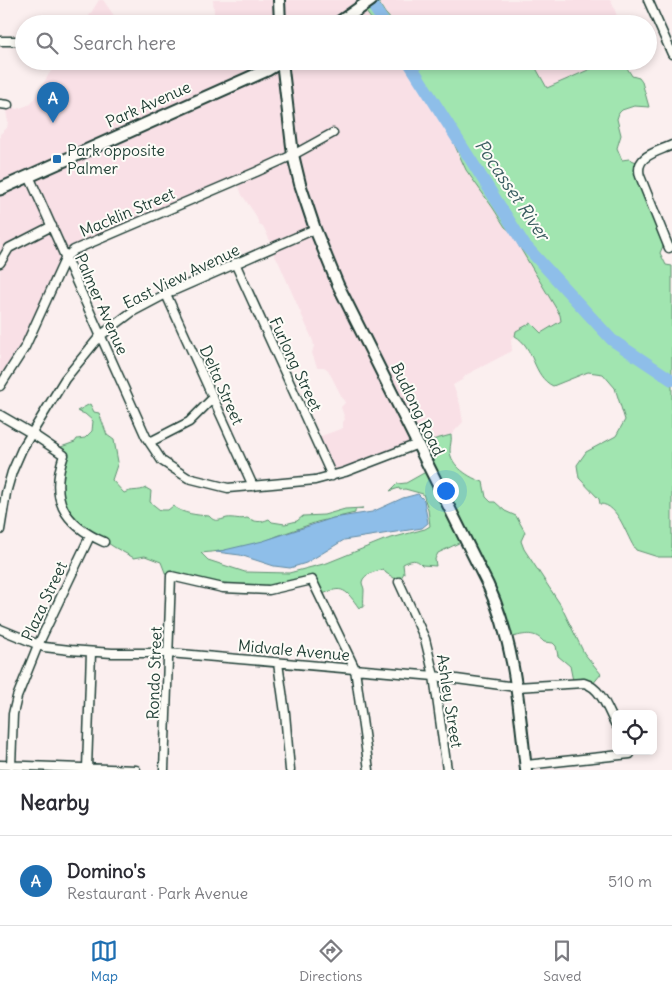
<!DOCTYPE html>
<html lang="en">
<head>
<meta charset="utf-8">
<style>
  :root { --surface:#fff; --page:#f7f7f7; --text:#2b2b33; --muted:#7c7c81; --line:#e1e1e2; --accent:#1f6fb2 }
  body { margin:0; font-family:Delius,sans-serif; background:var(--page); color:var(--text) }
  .controls { position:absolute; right:15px; bottom:15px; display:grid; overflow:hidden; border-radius:8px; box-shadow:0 2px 8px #0003 }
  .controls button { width:45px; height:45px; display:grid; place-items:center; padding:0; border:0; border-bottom:1px solid var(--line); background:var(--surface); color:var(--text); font:25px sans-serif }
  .you { position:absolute; left:445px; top:490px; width:18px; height:18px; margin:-12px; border:4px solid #fff; border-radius:50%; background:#1a73e8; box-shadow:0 0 0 8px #1a73e833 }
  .badge { display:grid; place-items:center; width:32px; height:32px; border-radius:50%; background:var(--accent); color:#fff; font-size:16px; font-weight:700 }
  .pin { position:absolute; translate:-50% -41px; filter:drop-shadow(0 1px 2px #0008) }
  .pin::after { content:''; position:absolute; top:26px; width:18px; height:15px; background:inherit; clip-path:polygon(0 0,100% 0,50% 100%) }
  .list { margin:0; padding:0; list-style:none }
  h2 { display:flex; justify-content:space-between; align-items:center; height:65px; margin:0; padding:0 20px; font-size:21px }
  h2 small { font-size:16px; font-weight:400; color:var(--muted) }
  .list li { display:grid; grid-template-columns:32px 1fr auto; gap:15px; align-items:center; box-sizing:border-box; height:90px; padding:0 20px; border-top:1px solid var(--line) }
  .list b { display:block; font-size:19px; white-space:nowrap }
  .list p { margin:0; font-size:16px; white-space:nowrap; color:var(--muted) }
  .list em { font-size:16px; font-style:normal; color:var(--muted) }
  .icon { flex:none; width:28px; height:28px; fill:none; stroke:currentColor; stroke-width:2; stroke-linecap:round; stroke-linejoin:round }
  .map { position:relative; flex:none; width:672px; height:770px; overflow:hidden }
  .search { position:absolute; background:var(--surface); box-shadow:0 2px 8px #0003; left:15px; right:15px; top:15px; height:55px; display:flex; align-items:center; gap:12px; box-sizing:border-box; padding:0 18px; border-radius:28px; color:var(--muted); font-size:19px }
  .sheet { height:155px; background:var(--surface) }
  nav { display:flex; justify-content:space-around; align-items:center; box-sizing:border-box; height:70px; border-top:1px solid var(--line); background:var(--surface); font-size:14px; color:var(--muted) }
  nav a { display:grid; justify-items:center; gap:2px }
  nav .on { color:var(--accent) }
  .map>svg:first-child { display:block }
  .built { fill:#f9e0e6 }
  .green { fill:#a1e5b0; stroke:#609172 }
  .water { fill:#8ebee9; stroke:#628aa1 }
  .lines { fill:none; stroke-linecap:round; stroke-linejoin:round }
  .river { stroke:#8ebee9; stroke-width:12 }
  .minor-casing { stroke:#1f3d34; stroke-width:11 }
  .secondary-casing { stroke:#1f3d34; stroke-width:14 }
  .primary-casing { stroke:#1f3d34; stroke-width:15 }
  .minor { stroke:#fdfcf7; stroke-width:8 }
  .secondary { stroke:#fdfcf7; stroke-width:10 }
  .primary { stroke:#fdfcf7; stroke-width:11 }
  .poi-dot { fill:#1f6fb2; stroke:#fdfcf7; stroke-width:2 }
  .labels { text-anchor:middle; stroke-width:4; stroke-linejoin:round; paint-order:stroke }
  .street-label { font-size:16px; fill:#1f3d34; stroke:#fdfcf7 }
  .poi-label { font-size:16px; fill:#1f3d34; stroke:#fdfcf7; text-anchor:start }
  .water-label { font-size:18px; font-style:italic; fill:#3b5d61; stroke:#fdfcf7 }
</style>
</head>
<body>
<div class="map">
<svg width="672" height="770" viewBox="0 0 672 770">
  <rect width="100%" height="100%" fill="#fbefef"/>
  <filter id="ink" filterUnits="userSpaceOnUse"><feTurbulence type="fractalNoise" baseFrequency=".02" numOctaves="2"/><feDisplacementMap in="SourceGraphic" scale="10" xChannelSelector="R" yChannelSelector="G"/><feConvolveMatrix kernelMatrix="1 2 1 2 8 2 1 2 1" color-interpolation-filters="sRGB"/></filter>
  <g filter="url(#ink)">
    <path class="built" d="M99 0H103L120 24H84Z
      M213 0H363L364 8 375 24H215Z
      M377 0H611L620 24H395L385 13Z
      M58 61H148L150 65 155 61H404L419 82 446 126 466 170 493 208 505 227 510 231 541 281 544 289 552 300 560 315 561 321 541 333 517 331 515 336 511 339 512 351 466 375 462 380 453 385 460 404 463 422 451 435 432 440 416 437 418 442 332 475 316 438 343 428V422L345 419 341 407 345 403 328 370 324 367H317L312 353 314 346 313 341 279 263 270 248 272 245 263 226 259 224 255 214 242 195 237 180 73 250 26 344 0 386V134L7 128 8 122 5 105 7 104 17 109 31 104 49 74Z
      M532 61H594L595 67 547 88Z"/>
    <path class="green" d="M363 0H377L385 13 395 24H375L363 8Z
      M404 61H487L489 64 498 61H532L547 88 595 67 594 61H625L627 68 632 76 639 78 642 82 649 107 634 106 622 110 619 113 617 119 621 135 617 148 622 160 629 159 639 163 666 239 660 253 666 265 672 266V557H658L636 550C626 537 619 504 600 504L599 499 579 478 577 465 586 452 616 436 625 420 615 388 603 374 588 372 553 386C532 376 535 347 515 336L516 331 531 323 541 333 561 321 560 315 510 231 505 227 493 208 466 170 446 126 419 82Z
      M90 404 94 412 99 413 107 435 114 440 118 462 112 480 124 493C132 489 138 492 146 488L151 491 150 502 160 510H168L173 506C183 514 197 515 209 516 215 523 219 520 227 518 234 517 240 520 247 518 256 522 260 523 269 519L272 522 285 524 297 521 303 516 324 515 345 509 363 508 355 510V513L317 522 277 536 250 548 201 553 208 560 245 572 289 573 327 563 384 540 425 529 430 526 428 509 423 494 405 489 400 490 399 488 390 491 397 484 406 483 431 469 416 437 432 440 451 435C452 441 450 445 450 450 450 466 470 478 483 482L486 497 491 502H495L505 511 516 516 525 532 521 541 524 549 560 604 584 653 601 674 592 685 573 681 570 666 558 656 556 646 553 643 544 642C533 630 523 635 508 638L465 540 438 553 435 559 436 566 422 565C416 558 411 560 403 564L404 573 399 581 386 573 383 569C376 572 364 573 362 582 362 585 364 587 364 590 364 596 363 601 364 607L359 608C346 590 343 584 321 595L313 581 266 590 170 578 166 575 161 562 145 556 134 558 114 547 68 517 60 500 64 455 58 448 75 442 77 439 85 438 92 431 93 421 85 414 77 411Z"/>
    <path class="water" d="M418 494 424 500 428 523 422 528 344 540 306 563 290 568 274 566 240 555 216 552 263 541 333 518 372 512 403 498Z"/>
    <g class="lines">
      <path class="river" d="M369 0 385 24
        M408 61 524 244 612 340 672 380"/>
      <defs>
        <path id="minor" d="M648 0 672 54
          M0 41H24
          M0 104 8 105
          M29 176 146 437 162 461 188 478 228 488 315 480 345 472 418 444
          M669 248 640 176C634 156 657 152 672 145
          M0 263 9 248 52 226
          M235 263 332 476
          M166 294 253 486
          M0 386 25 347 66 257 74 250 256 172 293 155 333 133
          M0 415 31 433 64 455C49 498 63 524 104 542
          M150 442 189 422 213 398
          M0 530 6 493 12 472 22 449 65 379 100 336 132 312 166 294 315 229
          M399 582 425 639 434 676 447 770
          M0 629 44 647 70 650 112 653H169L434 676 516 687 584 683C602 688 608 711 616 725
          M278 663 285 713 290 770
          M0 765 136 770
          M526 765 630 754 629 751
          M11 766 13 714 17 697 38 645 90 536
          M87 768 91 652
          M164 770 171 576 223 588 269 590 312 580 355 669 369 770"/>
        <path id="secondary" d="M279 0 280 24
          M282 61 293 155 300 184 315 229 338 285 488 585C515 643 519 707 526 770"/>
        <path id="primary" d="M279 21 281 24
          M337 24 371 0
          M0 189 267 70 282 61"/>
      </defs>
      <use href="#minor" class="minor-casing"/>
      <use href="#secondary" class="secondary-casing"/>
      <use href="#primary" class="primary-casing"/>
      <use href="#minor" class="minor"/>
      <use href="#secondary" class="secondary"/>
      <use href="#primary" class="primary"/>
    </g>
  </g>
  <rect class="poi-dot" x="52" y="154" width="10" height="10" rx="2.5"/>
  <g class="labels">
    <g class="street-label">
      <text transform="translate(148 104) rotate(-24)" y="6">Park Avenue</text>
      <text transform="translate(127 212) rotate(-23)" y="6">Macklin Street</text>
      <text transform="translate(181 276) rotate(-26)" y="6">East View Avenue</text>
      <text transform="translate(102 304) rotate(66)" y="6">Palmer Avenue</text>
      <text transform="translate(296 364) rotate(65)" y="6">Furlong Street</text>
      <text transform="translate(222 385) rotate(66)" y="6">Delta Street</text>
      <text transform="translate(418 409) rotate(64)" y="6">Budlong Road</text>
      <text transform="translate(44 601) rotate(-65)" y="6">Plaza Street</text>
      <text transform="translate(294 650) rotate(5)" y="6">Midvale Avenue</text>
      <text transform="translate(154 673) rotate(-88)" y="6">Rondo Street</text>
      <text transform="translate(450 701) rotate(81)" y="6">Ashley Street</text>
    </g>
    <g class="poi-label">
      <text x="67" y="156">Park opposite<tspan x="67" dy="18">Palmer</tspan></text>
    </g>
    <g class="water-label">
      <text transform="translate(512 190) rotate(56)" y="6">Pocasset River</text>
    </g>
  </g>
</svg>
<div class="controls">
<button><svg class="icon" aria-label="locate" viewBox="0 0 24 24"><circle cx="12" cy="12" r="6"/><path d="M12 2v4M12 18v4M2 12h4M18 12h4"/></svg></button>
</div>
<div class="you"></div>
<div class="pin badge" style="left:53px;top:123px">A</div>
<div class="search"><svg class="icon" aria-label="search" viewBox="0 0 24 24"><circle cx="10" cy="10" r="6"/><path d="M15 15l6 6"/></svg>Search here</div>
</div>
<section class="sheet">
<h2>Nearby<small></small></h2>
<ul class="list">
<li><span class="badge">A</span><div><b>Domino's</b><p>Restaurant · Park Avenue</p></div><em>510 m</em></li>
</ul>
</section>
<nav>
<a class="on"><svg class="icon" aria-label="map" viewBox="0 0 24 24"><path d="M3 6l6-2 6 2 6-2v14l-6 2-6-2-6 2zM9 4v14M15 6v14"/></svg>Map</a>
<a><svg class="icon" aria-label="directions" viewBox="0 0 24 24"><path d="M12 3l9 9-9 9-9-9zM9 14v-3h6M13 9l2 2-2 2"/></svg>Directions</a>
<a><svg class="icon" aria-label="saved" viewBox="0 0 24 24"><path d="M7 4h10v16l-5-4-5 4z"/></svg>Saved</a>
</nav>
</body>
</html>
